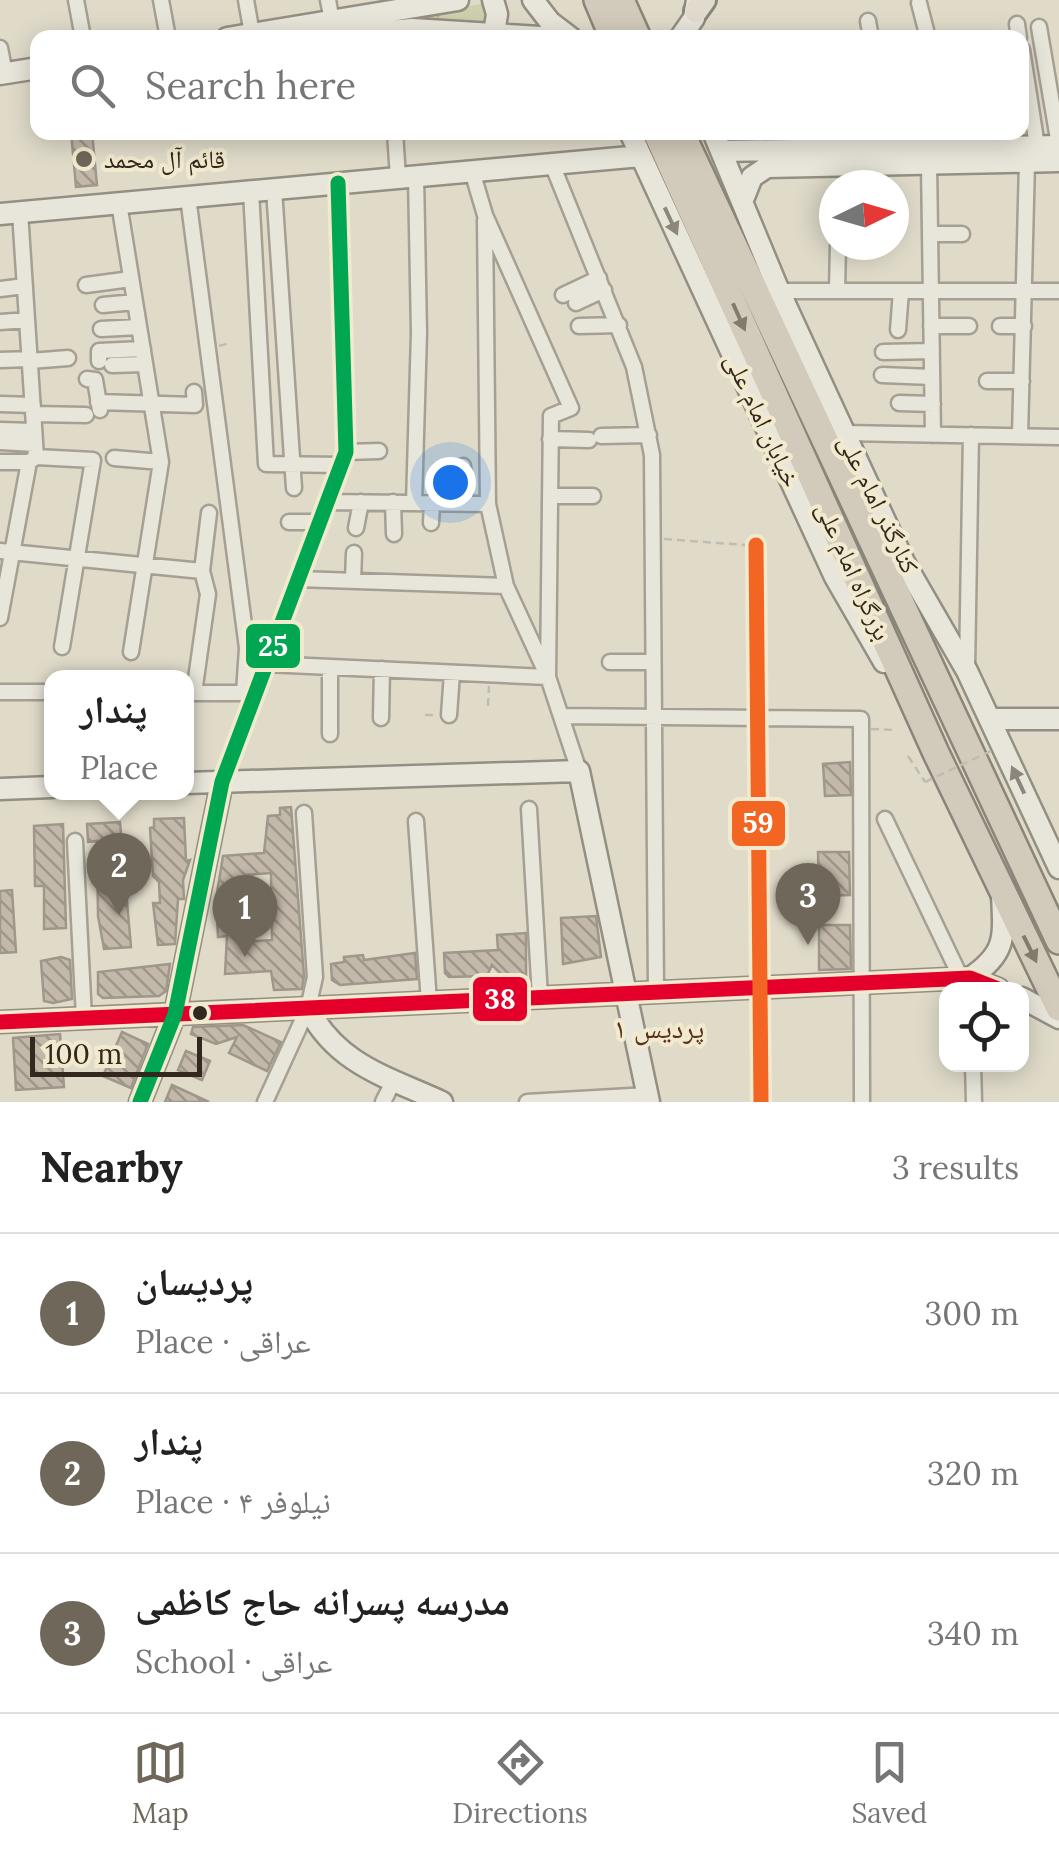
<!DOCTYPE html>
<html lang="en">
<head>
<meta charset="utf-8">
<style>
  :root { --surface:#fff; --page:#f6f6f6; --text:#222; --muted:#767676; --line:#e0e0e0; --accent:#6f6759 }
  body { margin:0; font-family:Lora,"Noto Naskh Arabic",serif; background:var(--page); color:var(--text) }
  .controls { position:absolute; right:30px; bottom:30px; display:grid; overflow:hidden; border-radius:20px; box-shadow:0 5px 25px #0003 }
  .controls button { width:90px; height:90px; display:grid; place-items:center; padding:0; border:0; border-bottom:2px solid var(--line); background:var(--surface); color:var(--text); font:50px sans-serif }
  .compass { position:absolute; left:819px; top:170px; width:90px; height:90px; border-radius:50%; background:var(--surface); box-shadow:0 5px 25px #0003; rotate:85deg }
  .scale { position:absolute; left:30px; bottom:25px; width:172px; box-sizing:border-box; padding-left:10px; border:5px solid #32281d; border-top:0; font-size:28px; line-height:35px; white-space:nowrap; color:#32281d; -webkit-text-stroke:8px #f1eacf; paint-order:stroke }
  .you { position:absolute; left:450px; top:482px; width:35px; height:35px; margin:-25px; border:8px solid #fff; border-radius:50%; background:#1a73e8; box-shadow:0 0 0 15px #1a73e833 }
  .badge { display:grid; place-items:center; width:65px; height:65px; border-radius:50%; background:var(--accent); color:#fff; font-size:32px; font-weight:700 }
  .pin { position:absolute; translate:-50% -82px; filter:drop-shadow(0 2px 5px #0008) }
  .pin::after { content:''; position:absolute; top:52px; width:35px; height:30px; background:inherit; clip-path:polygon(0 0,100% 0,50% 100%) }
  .popup { position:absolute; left:44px; top:670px; width:150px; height:130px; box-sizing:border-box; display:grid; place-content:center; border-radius:20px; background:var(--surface); filter:drop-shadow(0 2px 8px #0005); font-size:32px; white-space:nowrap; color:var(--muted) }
  .popup b { font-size:38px; color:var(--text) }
  .popup::after { content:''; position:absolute; left:50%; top:100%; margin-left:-20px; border:20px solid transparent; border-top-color:var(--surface) }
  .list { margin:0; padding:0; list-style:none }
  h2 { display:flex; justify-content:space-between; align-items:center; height:130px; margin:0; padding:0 40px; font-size:42px }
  h2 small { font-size:32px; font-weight:400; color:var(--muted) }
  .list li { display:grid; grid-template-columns:65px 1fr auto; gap:30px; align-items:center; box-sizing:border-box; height:160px; padding:0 40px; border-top:2px solid var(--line) }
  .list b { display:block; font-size:38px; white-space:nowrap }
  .list p { margin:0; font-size:32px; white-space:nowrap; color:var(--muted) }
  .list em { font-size:32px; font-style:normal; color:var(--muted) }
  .icon { flex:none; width:55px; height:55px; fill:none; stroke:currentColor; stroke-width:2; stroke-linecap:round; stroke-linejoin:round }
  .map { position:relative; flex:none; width:1059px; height:1102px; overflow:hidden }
  .search { position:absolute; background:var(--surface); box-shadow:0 5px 25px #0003; left:30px; right:30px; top:30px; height:110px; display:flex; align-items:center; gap:25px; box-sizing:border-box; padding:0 35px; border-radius:20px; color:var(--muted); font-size:38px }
  .sheet { height:610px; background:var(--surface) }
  nav { display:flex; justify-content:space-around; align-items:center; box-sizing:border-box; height:140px; border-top:2px solid var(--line); background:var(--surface); font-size:28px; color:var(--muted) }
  nav a { display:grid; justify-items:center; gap:5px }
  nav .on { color:var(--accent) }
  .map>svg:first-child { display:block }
  .grass { fill:url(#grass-tufts) }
  .building { fill:url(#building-back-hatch); stroke:#9f9789; stroke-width:2.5; fill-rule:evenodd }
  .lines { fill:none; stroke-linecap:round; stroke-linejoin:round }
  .street-casing { stroke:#a5a093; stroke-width:19 }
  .secondary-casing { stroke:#948f83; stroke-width:25 }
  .primary-casing { stroke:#8a8579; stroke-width:28 }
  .highway-casing { stroke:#8a8579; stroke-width:30 }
  .path { stroke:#c1bcb2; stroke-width:2.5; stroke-dasharray:8 5; stroke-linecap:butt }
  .street { stroke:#e8e5da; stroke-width:14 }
  .secondary { stroke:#e8e5da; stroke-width:20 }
  .primary { stroke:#e0dbcc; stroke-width:22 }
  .highway { stroke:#d2cbbb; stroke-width:25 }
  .path-bridge { stroke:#c1bcb2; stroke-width:2.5; stroke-dasharray:8 5; stroke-linecap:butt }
  .bus-1-casing { stroke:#f1eacf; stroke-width:22 }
  .bus-2-casing { stroke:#f1eacf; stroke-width:22 }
  .bus-3-casing { stroke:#f1eacf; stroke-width:22 }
  .bus-1 { stroke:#e4002b; stroke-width:15 }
  .bus-2 { stroke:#f26522; stroke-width:15 }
  .bus-3 { stroke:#00a651; stroke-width:15 }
  .oneway { fill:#8d867c }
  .oneway2 { fill:#827a6c }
  .poi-dot { fill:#6f6759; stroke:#f1eacf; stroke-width:4 }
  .bus-dot { fill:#32281d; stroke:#f1eacf; stroke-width:4 }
  .labels { text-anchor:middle; stroke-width:8; stroke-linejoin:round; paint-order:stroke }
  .poi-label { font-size:25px; fill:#32281d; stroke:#f1eacf; text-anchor:start }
  .street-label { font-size:25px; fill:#32281d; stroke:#f1eacf }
  .neighbourhood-label { font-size:28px; fill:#5a3120; stroke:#f1eacf }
  .line-badge { stroke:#f1eacf; stroke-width:4 }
  .badge-label { font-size:28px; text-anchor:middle; font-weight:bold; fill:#fff }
</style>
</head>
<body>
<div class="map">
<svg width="1059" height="1102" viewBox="0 0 1059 1102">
  <defs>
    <pattern id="grass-tufts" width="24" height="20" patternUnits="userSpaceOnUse" patternTransform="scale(2.5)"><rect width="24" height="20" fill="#cdcfad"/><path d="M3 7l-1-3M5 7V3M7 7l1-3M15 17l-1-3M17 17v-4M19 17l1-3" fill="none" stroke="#b0b294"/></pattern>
    <pattern id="building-back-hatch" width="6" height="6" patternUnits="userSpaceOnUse" patternTransform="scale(2.5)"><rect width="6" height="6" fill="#c3b9aa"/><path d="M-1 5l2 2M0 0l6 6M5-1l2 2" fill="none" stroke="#9f968a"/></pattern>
  </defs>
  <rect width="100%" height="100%" fill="#e0dbc9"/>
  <path class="grass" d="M480 4 486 5 488 21 485 23 388 21Z"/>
  <path class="building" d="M71 132H92L97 185 76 187Z
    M850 762 851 795 825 796 823 764Z
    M291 807 304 976 302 989 274 990 271 971 225 974 227 936 218 937 216 899 223 856 264 853 268 816 280 815V808ZM271 873 272 940 245 942 237 895 247 888 246 875Z
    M184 818 186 861 190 860 183 880 184 899H178L175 944 158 945 153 903H160L159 882 153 876 150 828 154 827V819Z
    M120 822 131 947 104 949 98 916 97 841 88 842 87 824Z
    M63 824 66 928 44 929V886H35L34 826Z
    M818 852H849L850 895 819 896Z
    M12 890 16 952 0 953V891Z
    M596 916 601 957 563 964 561 918Z
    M819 925H850L851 969 819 970Z
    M526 933V975L504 977 492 965 487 976 449 977 445 973 444 953 498 950 497 935Z
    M415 953 417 979 340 985 332 980 331 964 344 962V957L363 955 364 960Z
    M61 957 70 960 72 999 53 1003 44 1001 41 961Z
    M170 964 166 991 159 996 103 998 98 994V972Z
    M243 1025 281 1042 267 1071 229 1053 237 1037 216 1044 191 1034 193 1027Z
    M122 1032 148 1044 131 1088 103 1076Z
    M60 1034 64 1087 16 1090 13 1038Z
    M186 1051 210 1061 202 1080 178 1070Z
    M172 1085 209 1102H165Z"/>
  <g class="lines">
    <defs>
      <path id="street" d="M76 0 83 38
        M161 0 168 38
        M246 0 252 34
        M328 0 332 21
        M919 3 928 38
        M868 21 871 38
        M1017 24 1019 38
        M1039 27 1059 145
        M0 48 5 73
        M1022 50 1037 146
        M395 132 398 178
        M552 164 634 367 652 455 656 992
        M929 164 933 435
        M274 189 294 488
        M251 191 266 464 341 465
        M188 197 247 648 244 693
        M119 203 161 462 131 652
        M20 212 36 457
        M485 220 488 504 506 586 548 677 579 771
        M930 234H962
        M86 285 131 279
        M0 289 25 286
        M779 291H1059
        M837 291 838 245
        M563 295 599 278
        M576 303 604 290
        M103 305 135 302
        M0 322 27 320
        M579 326 619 325
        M931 326H969
        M1000 326H1024
        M101 329 139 327
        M898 330 901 291
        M883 352 932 351
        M0 360 30 359
        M30 361 68 358
        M99 361V351L143 349
        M112 365 145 364
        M882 375 932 377
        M87 379 95 380 100 410
        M987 381H1022
        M98 402 195 405 194 392
        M899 403 933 404
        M0 404 33 405
        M33 414 86 415
        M0 430 34 431
        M845 433 1059 437
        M601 436 649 435
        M1020 436 1027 162
        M550 439 589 440
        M0 442 35 444
        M346 452 379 451
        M36 457 93 460 62 647
        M114 458 161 462
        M0 462H29
        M463 466 465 503
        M550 496H593
        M327 502 488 504
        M393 502 394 534
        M414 503 419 333 416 176
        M289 522H319
        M431 523 432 503
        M356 528 361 502
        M756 545 761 1102
        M0 551 202 571
        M298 579 506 586
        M353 580 354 553
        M0 618 29 462 36 457
        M610 662H653
        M266 664 548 677 551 416 571 408 485 215 472 171
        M967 670 971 435
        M0 692H52
        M187 693H251
        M194 693 208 594 202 571 209 513
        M449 715 452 673
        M562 716 861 719 862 1102
        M381 718 382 669
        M330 734V667
        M222 782 346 452 338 183
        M529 809 540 997
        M885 819 961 978
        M416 821 429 1002
        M75 841 84 1018
        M973 1064 974 1102
        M265 1102 308 1008 315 977 304 813
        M383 1102 394 1080
        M527 1102 648 1095"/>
      <path id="secondary" d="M493 0 497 14 494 34
        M533 0 550 22 571 38
        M227 38 458 0
        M316 38 412 29 556 38
        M680 38 694 18 697 0
        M0 74 38 68
        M630 132 835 577 884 662
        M713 132 779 291 904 562 967 671 1059 868
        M721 151 1059 146
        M742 202 752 177 767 167 1059 161
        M0 214 641 156
        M990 719H1059
        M186 783 579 771 649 1102
        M0 789 52 787
        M970 978C1007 953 1004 937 1002 895
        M1022 998 1059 1018
        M308 1008C337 1065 388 1077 442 1102
        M0 1022 970 978 998 989
        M140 1102 175 1014 222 782"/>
      <path id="primary" d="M696 11 704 0"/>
      <path id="highway" d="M597 0 613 38
        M621 0 638 38
        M656 132 936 753 1059 1008
        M681 132 1059 941"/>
    </defs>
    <use href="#street" class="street-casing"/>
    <use href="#secondary" class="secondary-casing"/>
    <use href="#primary" class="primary-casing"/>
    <use href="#highway" class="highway-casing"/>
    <path class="path" d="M219 346 230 343
      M664 539 746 545
      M488 706 489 686
      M425 715H438
      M871 729 895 730
      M908 756 925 782"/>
    <use href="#street" class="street"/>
    <use href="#secondary" class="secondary"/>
    <use href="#primary" class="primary"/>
    <use href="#highway" class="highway"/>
    <path class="path-bridge" d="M925 782 993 750"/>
    <defs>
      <path id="bus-1" d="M0 1022 970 978 998 989"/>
      <path id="bus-2" d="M756 545 761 1102"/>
      <path id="bus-3" d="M140 1102 175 1014 222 782 346 452 338 183"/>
    </defs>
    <use href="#bus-1" class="bus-1-casing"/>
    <use href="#bus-2" class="bus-2-casing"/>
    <use href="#bus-3" class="bus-3-casing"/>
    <use href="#bus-1" class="bus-1"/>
    <use href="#bus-2" class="bus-2"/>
    <use href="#bus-3" class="bus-3"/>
  </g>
  <defs><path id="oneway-solid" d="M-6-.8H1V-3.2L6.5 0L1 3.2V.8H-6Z" transform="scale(2.5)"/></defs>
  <g class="oneway">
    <use href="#oneway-solid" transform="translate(671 221) rotate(65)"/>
    <use href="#oneway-solid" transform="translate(1018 780) rotate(-115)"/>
  </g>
  <g class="oneway2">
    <use href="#oneway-solid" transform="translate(739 317) rotate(66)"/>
    <use href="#oneway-solid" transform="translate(1030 949) rotate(64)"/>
  </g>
  <circle class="poi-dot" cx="84" cy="159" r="10"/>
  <circle class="bus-dot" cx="200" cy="1013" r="9"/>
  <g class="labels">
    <g class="poi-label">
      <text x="104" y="168">قائم آل محمد</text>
    </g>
    <g class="street-label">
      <text transform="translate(763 420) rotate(65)" y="9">خیابان امام علی</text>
      <text transform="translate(879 504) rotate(64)" y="9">کنارگذر امام علی</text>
      <text transform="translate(854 571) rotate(66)" y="9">بزرگراه امام علی</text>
    </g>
    <g class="neighbourhood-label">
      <text x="659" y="1038">پردیس ۱</text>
    </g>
  </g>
  <g class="line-badge">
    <rect x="244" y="622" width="58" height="48" rx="10" fill="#00a651"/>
    <rect x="730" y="799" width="57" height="49" rx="10" fill="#f26522"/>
    <rect x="471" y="975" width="58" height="48" rx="10" fill="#e4002b"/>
  </g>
  <g class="badge-label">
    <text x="273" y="656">25</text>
    <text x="758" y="833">59</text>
    <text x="500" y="1009">38</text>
  </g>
</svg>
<div class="controls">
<button><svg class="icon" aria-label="locate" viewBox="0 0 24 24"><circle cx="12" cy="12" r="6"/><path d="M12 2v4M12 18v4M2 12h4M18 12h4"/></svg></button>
</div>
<svg class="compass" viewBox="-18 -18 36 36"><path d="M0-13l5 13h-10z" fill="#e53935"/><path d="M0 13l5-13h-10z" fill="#767676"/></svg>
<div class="scale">100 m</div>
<div class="you"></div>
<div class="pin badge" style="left:245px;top:957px">1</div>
<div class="pin badge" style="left:119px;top:915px">2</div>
<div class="popup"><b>پندار</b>Place</div>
<div class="pin badge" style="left:808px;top:945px">3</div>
<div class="search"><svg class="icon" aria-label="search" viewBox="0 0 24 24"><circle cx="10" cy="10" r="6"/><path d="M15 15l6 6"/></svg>Search here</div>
</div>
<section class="sheet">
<h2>Nearby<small>3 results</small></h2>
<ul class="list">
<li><span class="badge">1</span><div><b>پردیسان</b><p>Place · عراقی</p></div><em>300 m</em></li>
<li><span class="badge">2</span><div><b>پندار</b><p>Place · نیلوفر ۴</p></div><em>320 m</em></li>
<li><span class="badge">3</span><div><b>مدرسه پسرانه حاج کاظمی</b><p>School · عراقی</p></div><em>340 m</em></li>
</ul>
</section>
<nav>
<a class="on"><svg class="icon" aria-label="map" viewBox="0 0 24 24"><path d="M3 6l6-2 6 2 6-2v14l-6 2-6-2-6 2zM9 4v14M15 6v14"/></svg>Map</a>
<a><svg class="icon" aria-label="directions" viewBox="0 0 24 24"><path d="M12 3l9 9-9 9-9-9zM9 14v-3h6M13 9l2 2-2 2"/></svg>Directions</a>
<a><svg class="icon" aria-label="saved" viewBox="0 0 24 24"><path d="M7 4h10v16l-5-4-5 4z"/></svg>Saved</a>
</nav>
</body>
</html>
